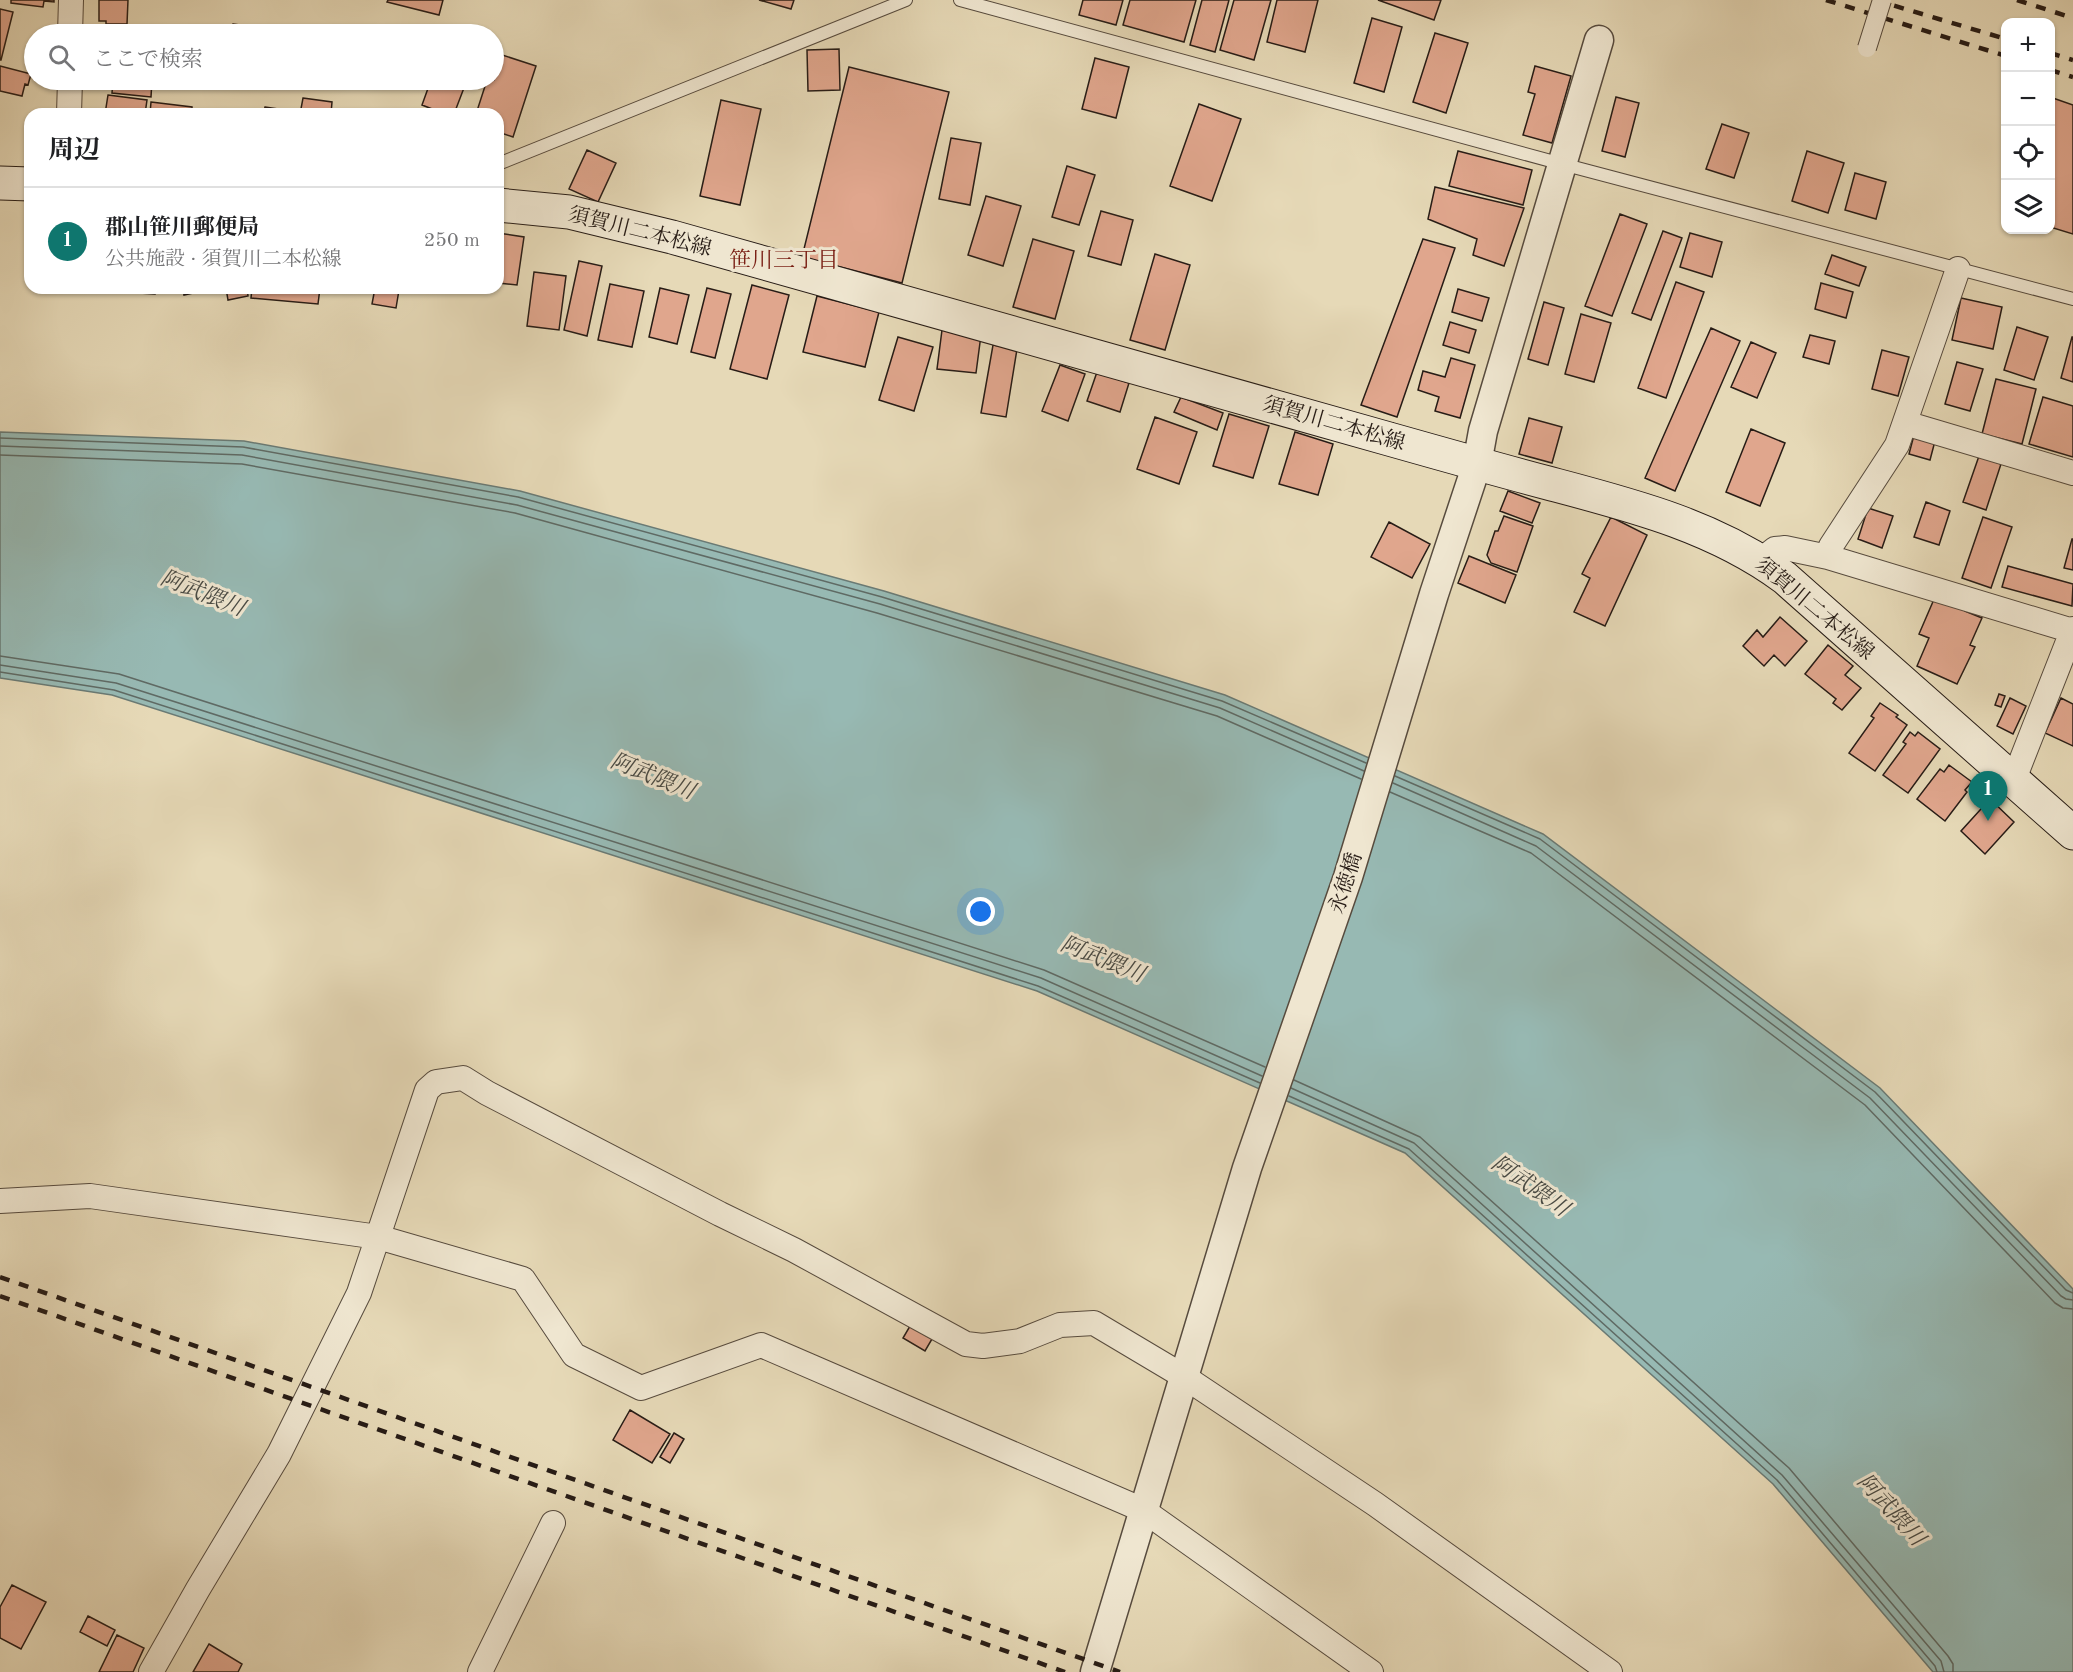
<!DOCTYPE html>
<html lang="ja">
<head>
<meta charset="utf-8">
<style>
  :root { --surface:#fff; --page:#f6f6f6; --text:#202124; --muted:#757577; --line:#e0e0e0; --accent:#0f766e }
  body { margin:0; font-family:"Old Standard TT","Noto Serif JP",serif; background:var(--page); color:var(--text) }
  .controls { position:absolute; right:18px; top:18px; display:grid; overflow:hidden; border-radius:12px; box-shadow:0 2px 4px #0004 }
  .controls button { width:54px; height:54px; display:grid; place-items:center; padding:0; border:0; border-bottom:2px solid var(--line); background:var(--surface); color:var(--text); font:30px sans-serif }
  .you { position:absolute; left:981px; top:912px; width:21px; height:21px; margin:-15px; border:4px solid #fff; border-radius:50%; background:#1a73e8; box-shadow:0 0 0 9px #1a73e833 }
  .badge { display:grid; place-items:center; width:39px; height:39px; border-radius:50%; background:var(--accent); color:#fff; font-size:20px; font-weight:700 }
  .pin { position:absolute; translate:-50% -50px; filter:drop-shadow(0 2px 3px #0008) }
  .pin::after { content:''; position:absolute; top:32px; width:21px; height:18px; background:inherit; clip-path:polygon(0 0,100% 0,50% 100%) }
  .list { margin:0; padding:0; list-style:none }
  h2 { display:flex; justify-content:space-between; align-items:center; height:78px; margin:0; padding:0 24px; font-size:26px }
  h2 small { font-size:20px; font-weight:400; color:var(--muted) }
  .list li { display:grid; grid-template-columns:39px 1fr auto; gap:18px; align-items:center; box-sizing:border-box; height:108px; padding:0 24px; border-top:2px solid var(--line) }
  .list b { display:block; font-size:22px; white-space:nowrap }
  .list p { margin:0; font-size:20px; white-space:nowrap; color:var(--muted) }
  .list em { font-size:20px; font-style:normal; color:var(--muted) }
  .icon { flex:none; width:33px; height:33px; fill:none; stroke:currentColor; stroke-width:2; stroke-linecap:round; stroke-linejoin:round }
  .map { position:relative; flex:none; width:2073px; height:1672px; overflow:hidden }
  .search { position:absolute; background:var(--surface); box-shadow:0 2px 4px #0004; left:24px; top:24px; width:480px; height:66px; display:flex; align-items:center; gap:15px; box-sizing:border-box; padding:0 21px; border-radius:33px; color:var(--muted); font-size:22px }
  .panel { position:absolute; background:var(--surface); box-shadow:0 2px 4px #0004; left:24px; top:108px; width:480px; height:186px; border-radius:18px }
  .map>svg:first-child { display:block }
  .water { fill:#97b9b3; stroke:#6a7a74; stroke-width:1.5 }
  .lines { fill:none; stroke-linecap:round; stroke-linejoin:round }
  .shore { stroke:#5f6a64; stroke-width:1.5 }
  .building { fill:#e0a68d; stroke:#271c16; stroke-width:1.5 }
  .service-casing { stroke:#574b3e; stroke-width:14 }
  .minor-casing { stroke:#574b3e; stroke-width:26 }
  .tertiary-casing { stroke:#574b3e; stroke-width:31 }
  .secondary-casing { stroke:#271c16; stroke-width:35 }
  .service { stroke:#efe6d0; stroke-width:12 }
  .minor { stroke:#efe6d0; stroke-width:24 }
  .tertiary { stroke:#efe6d0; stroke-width:28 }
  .secondary { stroke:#efe6d0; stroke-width:33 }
  .rail { stroke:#271c16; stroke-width:4.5; stroke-dasharray:10 10; stroke-linecap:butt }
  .pedestrian-bridge-casing { stroke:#574b3e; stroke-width:20; stroke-linecap:butt }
  .pedestrian-bridge { stroke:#efe6d0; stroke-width:18 }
  .labels { text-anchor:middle; stroke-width:6; stroke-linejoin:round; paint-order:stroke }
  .street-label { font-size:21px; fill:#271c16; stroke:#efe6d0 }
  .neighbourhood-label { font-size:22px; fill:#7a1f14; stroke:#efe6d0 }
  .water-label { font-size:22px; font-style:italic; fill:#494b45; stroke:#efe6d0 }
</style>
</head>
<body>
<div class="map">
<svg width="2073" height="1672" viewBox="0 0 2073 1672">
  <rect width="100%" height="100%" fill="#e6d9b7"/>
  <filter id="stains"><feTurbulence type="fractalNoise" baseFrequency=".00333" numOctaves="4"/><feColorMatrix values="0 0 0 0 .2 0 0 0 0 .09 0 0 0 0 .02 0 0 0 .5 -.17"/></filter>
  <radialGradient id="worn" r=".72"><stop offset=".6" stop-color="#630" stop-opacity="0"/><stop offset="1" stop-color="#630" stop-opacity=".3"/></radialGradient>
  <path class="water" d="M0 432 244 441 520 491 884 591 1225 695 1543 834 1880 1088 2073 1289V1672H1933L1773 1484 1405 1153 1037 991 112 695 0 678Z"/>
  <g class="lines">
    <path class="shore" d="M0 438 243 447 518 497 882 597 1222 701 1366 763
      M0 446 242 455 517 505 880 604 1220 708 1364 771
      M0 455 242 464 515 513 877 613 1217 716 1361 779
      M0 656 119 674 1044 970 1265 1067
      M0 665 116 683 1041 978 1262 1076
      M0 672 114 690 1038 986 1260 1083
      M1395 776 1540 839 1875 1092 2066 1290 2073 1293
      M1393 783 1536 846 1870 1098 2061 1296 2066 1299 2073 1300
      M1390 792 1531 853 1865 1105 2055 1303 2063 1308 2073 1309
      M1294 1080 1420 1137 1789 1468 1948 1656 1953 1664V1672
      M1291 1088 1414 1143 1782 1475 1941 1661 1944 1672
      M1289 1096 1409 1149 1777 1480 1935 1666 1937 1672"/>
  </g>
  <path class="building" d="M11 0H54V2L44 1 43 7 11 3Z
    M99 0H128L127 24H106V21H99Z
    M388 0H443L439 15 387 2Z
    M759 0H794L791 9Z
    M1083 0H1123L1116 25 1079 15Z
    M1130 0H1196L1184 42 1123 25Z
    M1202 0H1229L1215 52 1190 45Z
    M1234 0H1271L1254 60 1220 50Z
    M1277 0H1318L1305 52 1267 42Z
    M1378 0H1441L1434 20Z
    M0 9 13 12 1 60H0Z
    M1372 18 1402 27 1384 92 1354 83Z
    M233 24 275 30V34H232Z
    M1435 33 1468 43 1446 113 1413 102Z
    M839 49 840 90 808 91 807 50Z
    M496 53 536 66 513 137 498 132V114H476L487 80H494V61Z
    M1095 58 1129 67 1116 118 1082 109Z
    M0 66 31 74 28 85 25 84 22 96 0 91Z
    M1535 66 1571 76 1552 143 1523 135 1535 94 1528 92Z
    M849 67 949 92 902 283 802 257Z
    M113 80H152L151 97 112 93Z
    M431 80H467L454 114H445L422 105Z
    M108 95 147 100 145 114H105Z
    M1616 97 1639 103 1625 157 1602 151Z
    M2050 97 2073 105V234L2050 227Z
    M303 98 332 102 331 114H300Z
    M721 100 761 109 740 205 700 196Z
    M151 102 192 107V114H150Z
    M1199 104 1241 119 1212 201 1170 186Z
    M265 107 286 110 285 114H255L256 110 264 111Z
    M1722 124 1749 133 1734 178 1706 169Z
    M951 138 981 143 970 205 939 199Z
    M587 150 616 163 598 202 569 189Z
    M1458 151 1532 170 1523 205 1449 186Z
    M1807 151 1844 163 1828 213 1792 201Z
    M1067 166 1095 175 1079 225 1052 217Z
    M1855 173 1886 182 1876 219 1845 210Z
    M1435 187 1524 208 1504 266 1473 255 1477 239 1428 219Z
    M986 196 1021 206 1003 266 968 255Z
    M1101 211 1133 220 1121 265 1088 256Z
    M1620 214 1647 224 1612 316 1585 306Z
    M1663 231 1682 238 1651 320 1632 313Z
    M498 233 524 237 517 285 498 283Z
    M1690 233 1722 242 1712 277 1680 267Z
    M1033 239 1074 251 1055 319 1013 307Z
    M1423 239 1455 248 1397 417 1361 405Z
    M1155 254 1190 265 1165 350 1130 340Z
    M1832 255 1866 267 1859 286 1825 274Z
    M579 261 602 266 587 336 564 330Z
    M534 272 566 276 559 330 527 326Z
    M1676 282 1704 292 1666 398 1638 388Z
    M1821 283 1853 292 1846 318 1815 309Z
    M610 284 644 291 632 347 598 340Z
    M752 285 789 295 767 379 730 369Z
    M139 288H155V294L139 293Z
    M183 288H215L184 295Z
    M226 288H247L248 296 228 300Z
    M252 288H320L318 304 251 298Z
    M375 288 399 290 396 308 372 304Z
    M660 288 689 295 677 344 649 337Z
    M707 288 731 294 715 358 691 352Z
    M1458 289 1489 298 1482 321 1452 312Z
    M817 296 879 312 865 367 803 352Z
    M1961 298 2002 307 1993 349 1952 340Z
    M1544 302 1564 308 1548 365 1528 359Z
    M1581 314 1611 323 1594 382 1565 374Z
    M1450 322 1476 330 1469 353 1443 345Z
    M2017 327 2048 337 2034 380 2004 370Z
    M1711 328 1740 341 1675 491 1645 478Z
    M942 330 981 335 976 373 937 369Z
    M1810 335 1835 341 1829 364 1803 357Z
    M898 337 933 347 914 411 879 400Z
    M2072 337H2073V382L2061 378Z
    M1751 342 1776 353 1757 398 1731 387Z
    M993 345 1017 349 1006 417 981 413Z
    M1882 350 1909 357 1898 396 1872 389Z
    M1451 358 1475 365 1460 418 1435 411 1439 397 1418 390 1423 371 1445 377Z
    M1957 362 1983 369 1970 411 1945 404Z
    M1060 365 1085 374 1068 421 1042 411Z
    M1097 372 1129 383 1120 412 1087 401Z
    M1996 379 2036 389 2022 444 1982 434Z
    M1181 397 1223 413 1217 430 1174 412Z
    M2043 397 2073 406V457L2029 444Z
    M1229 414 1269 426 1253 478 1213 466Z
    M1155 417 1197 432 1179 484 1137 469Z
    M1529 418 1562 427 1552 463 1519 454Z
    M1751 429 1785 443 1760 506 1726 492Z
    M1295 432 1333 444 1318 495 1279 484Z
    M1914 435 1935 441 1930 460 1909 454Z
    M1979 456 2001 464 1986 510 1963 502Z
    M1508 491 1540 503 1532 523 1500 511Z
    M1926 502 1950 511 1939 545 1914 537Z
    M1868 508 1893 516 1882 548 1858 539Z
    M1504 516 1533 526 1517 572 1491 563 1487 555 1495 531H1498Z
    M1611 517 1647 535 1605 626 1574 612 1590 578 1582 574Z
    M1983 517 2012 527 1991 588 1962 578Z
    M1389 522 1430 544 1412 578 1371 557Z
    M2072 539H2073V570L2064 568Z
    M1469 556 1516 575 1505 603 1458 583Z
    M2008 566 2073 584 2072 606 2002 587Z
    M1935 597 1967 607 1965 611 1982 618 1970 645 1975 647 1957 684 1917 666 1929 638 1919 634Z
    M1780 617 1807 641 1785 666 1774 655 1764 666 1743 646 1757 630 1763 637Z
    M1828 645 1853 666 1845 675 1861 688 1842 710 1833 703 1836 699 1805 674Z
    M1999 694 2005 696 2001 707 1995 705Z
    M2010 698 2026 706 2013 734 1997 726Z
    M2061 698 2073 704V746L2045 733Z
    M1880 703 1898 715 1896 717 1907 725 1875 771 1849 753 1874 718 1871 716Z
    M1910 732 1915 736 1918 732 1940 749 1908 793 1883 775 1906 744 1903 742Z
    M1949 765 1972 782 1965 790 1967 792 1945 821 1917 799 1940 769 1944 772Z
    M1990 799 2014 822 1985 854 1961 831Z
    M910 1326 932 1339 925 1351 903 1338Z
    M630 1410 670 1434 652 1463 613 1440Z
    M674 1433 684 1439 670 1463 660 1457Z
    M12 1585 46 1602 21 1649 0 1638V1607Z
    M88 1616 115 1630 107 1646 80 1632Z
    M117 1635 144 1648 133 1672H99Z
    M209 1644 242 1664 238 1672H193Z"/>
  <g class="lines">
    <defs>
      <path id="service" d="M960 0 1562 164 2073 299
        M498 164 906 0"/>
      <path id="minor" d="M70 34 71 0
        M69 114 70 80
        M1905 423 2073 473
        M1828 557 1831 546 1897 445 1958 269
        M1761 560 1775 549 1785 548 1828 557 2073 631
        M2014 779 2073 629
        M0 1201 90 1196 378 1237 523 1279 574 1355 641 1388 761 1345 1143 1510 1371 1672
        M151 1672 198 1589 279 1454 359 1293 427 1090 436 1082 463 1078 487 1093 720 1214 794 1250 966 1344 983 1346 1020 1341 1060 1325 1094 1323 1183 1376 1375 1504 1610 1672
        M480 1672 553 1523"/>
      <path id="tertiary" d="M1095 1672 1247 1168 1348 877 1434 594 1477 464 1483 431 1599 40"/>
      <path id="secondary" d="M0 183 30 184
        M498 205 569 212 672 237C911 305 1150 372 1389 439 1442 454 1495 469 1548 483 1631 505 1715 526 1785 578L2073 833"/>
    </defs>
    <use href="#service" class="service-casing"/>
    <use href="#minor" class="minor-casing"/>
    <use href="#tertiary" class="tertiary-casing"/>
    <use href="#secondary" class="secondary-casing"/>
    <use href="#service" class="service"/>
    <use href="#minor" class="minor"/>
    <use href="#tertiary" class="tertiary"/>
    <use href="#secondary" class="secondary"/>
    <path class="rail" d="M1826 0 2006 56
      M1875 0 2006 39
      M2017 0 2073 18
      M2050 53 2073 60
      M2050 70 2073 77
      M0 1277 1120 1672
      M0 1296 1065 1672"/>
    <defs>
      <path id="pedestrian-bridge" d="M1867 48 1882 0"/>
    </defs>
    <use href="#pedestrian-bridge" class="pedestrian-bridge-casing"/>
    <use href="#pedestrian-bridge" class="pedestrian-bridge"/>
  </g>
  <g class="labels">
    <g class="street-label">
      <text transform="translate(640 231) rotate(14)" y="7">須賀川二本松線</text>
      <text transform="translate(1334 423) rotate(16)" y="7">須賀川二本松線</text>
      <text transform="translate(1815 608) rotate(40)" y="7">須賀川二本松線</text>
      <text transform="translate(1345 883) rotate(-72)" y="7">永徳橋</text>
    </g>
    <g class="neighbourhood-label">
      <text x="784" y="267">笹川三丁目</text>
    </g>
    <g class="water-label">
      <text transform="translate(203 592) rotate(22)" y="8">阿武隈川</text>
      <text transform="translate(653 775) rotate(22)" y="8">阿武隈川</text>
      <text transform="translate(1103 958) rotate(22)" y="8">阿武隈川</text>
      <text transform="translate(1531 1185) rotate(35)" y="8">阿武隈川</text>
      <text transform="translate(1892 1509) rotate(48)" y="8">阿武隈川</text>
    </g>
  </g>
  <rect width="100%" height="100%" filter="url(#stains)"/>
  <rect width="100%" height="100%" fill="url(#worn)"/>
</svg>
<div class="controls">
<button>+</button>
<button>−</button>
<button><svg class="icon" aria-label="locate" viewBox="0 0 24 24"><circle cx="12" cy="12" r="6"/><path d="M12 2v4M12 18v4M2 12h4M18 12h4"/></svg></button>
<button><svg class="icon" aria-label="layers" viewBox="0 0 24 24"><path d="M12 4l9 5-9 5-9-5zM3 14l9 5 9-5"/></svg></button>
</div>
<div class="you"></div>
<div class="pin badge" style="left:1988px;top:821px">1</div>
<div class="search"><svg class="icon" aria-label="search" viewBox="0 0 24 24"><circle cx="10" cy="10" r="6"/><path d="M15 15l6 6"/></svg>ここで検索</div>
<section class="panel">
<h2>周辺<small></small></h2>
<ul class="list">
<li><span class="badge">1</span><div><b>郡山笹川郵便局</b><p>公共施設 · 須賀川二本松線</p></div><em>250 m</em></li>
</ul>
</section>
</div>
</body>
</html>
